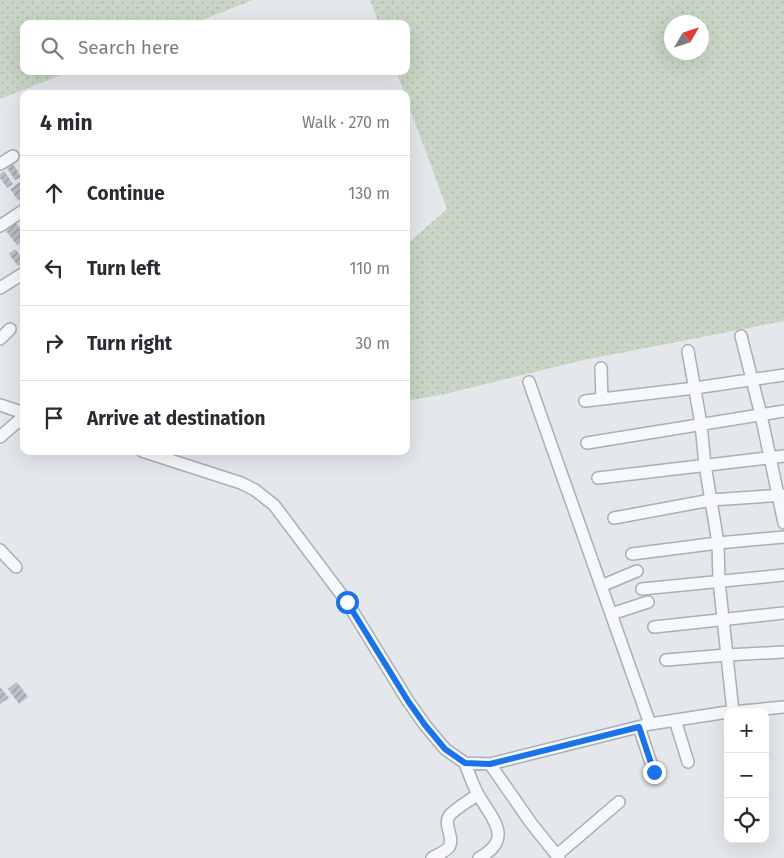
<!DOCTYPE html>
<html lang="en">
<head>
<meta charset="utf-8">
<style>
  :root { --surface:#fff; --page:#f7f7f7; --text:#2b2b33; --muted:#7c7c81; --line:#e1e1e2 }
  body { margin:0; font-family:"Fira Sans",sans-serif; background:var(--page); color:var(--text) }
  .controls { position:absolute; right:15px; bottom:15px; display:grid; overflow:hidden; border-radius:10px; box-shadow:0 5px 20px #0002 }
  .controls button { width:45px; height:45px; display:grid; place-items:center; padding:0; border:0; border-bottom:1px solid var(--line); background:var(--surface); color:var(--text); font:25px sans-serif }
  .compass { position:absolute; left:664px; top:15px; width:45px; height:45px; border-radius:50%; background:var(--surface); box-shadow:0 5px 20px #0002; rotate:51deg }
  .stop { position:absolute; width:15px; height:15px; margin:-11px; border:4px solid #1a73e8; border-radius:50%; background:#fff }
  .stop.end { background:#1a73e8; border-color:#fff; box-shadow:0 1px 5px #0008 }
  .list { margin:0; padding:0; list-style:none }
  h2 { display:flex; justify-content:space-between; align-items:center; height:65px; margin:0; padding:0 20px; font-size:21px }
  h2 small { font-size:16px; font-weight:400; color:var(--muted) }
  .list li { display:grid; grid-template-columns:32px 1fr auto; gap:15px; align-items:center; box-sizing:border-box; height:75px; padding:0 20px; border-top:1px solid var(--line) }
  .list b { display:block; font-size:19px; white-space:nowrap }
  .list em { font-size:16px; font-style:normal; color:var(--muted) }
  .icon { flex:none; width:28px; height:28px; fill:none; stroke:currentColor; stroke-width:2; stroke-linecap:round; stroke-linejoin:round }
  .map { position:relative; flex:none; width:784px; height:858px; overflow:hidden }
  .search { position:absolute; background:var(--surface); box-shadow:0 5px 20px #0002; left:20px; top:20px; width:390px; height:55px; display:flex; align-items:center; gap:12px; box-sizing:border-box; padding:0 18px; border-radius:10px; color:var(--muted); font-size:19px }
  .panel { position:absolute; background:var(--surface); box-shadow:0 5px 20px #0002; left:20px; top:90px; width:390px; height:365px; border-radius:10px }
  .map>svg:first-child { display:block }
  .grass { fill:url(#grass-dots); fill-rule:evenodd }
  .building { fill:url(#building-hatch) }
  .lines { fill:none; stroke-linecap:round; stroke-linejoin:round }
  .minor-casing { stroke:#a9aeb7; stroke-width:14 }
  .minor { stroke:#f7f8fa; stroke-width:11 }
  .route { stroke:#1a73e8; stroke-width:6 }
</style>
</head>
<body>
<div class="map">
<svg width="784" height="858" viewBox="0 0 784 858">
  <defs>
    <pattern id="grass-dots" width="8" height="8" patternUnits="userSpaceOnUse" patternTransform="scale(1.25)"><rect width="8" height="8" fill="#c9d6c5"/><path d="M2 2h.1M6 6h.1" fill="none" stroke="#adb8ab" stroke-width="1.8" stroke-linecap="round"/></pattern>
    <pattern id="building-hatch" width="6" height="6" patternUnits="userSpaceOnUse" patternTransform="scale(1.25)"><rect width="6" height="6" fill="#bbc0ca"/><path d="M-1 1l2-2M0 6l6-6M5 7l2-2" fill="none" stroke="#989da6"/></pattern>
  </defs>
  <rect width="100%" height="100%" fill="#e4e7ec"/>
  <path class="grass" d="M0 0H253L192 24H24V71H71L0 99Z
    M370 0H784V321L579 361 445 394 406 401V245L447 209 406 98V94H405L396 71H406V24H379ZM672 22H702V52H672Z"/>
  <path class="building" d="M13 164 21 177 15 180 7 168Z
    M4 171 13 184 7 188 0 178V174Z
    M20 182 24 187V197L18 200 10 189Z
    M16 223 24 233V240L17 245 6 231Z
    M15 249 24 260V262L18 266 9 254Z
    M17 682 28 697 19 704 8 689Z
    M1 688 9 698 0 704V689Z"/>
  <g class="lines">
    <defs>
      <path id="minor" d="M0 164 13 156
        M0 226 24 210
        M0 288 24 273
        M741 336 761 415 784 523
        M0 339 10 329
        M688 351 701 424 705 465 718 543 719 581 733 712
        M601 368 602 399
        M529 382 650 724
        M585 401 695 388 784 375
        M0 405 24 413
        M0 437 24 416
        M587 443 784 411
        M142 451 241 483 255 490 274 505 347 602 408 701 425 725 445 749 465 763 490 764 650 724 728 712
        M598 478 784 456
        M614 518 711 500 784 495
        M0 550 16 567
        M632 554 718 543 784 537
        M601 586 637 571
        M642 589 784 575
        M611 614 648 602
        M654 627 784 613
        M666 660 727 655 784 652
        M732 712 784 707
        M675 720 688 762
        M639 727 654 772
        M465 763C469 774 473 786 479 796 493 820 514 839 479 858
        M490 764 531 823 559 858
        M557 855 619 802
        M432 858C437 855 445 852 449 847 455 838 443 825 449 816 453 810 472 799 478 794"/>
    </defs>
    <use href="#minor" class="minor-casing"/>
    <use href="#minor" class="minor"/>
  </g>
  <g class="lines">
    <path class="route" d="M347 602 408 701 425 725 445 749 465 763 490 764 639 727 654 772"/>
  </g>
</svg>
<div class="controls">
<button>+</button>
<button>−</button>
<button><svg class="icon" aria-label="locate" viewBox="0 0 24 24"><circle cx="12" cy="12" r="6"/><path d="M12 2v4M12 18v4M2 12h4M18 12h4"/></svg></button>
</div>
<svg class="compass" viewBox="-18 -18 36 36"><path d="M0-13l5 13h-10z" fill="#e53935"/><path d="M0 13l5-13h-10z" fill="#7c7c81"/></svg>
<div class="stop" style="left:347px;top:602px"></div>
<div class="stop end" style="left:654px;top:772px"></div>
<div class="search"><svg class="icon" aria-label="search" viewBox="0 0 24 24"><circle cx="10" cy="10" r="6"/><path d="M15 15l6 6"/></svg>Search here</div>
<section class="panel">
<h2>4 min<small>Walk · 270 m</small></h2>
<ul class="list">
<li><svg class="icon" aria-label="ahead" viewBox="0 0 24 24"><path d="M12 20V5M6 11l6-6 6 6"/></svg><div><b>Continue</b></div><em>130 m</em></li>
<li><svg class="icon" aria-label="left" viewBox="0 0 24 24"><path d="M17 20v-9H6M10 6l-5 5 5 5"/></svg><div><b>Turn left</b></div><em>110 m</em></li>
<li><svg class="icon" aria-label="right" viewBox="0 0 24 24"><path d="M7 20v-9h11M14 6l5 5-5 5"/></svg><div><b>Turn right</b></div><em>30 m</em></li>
<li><svg class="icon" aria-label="arrive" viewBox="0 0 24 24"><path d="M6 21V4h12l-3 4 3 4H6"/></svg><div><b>Arrive at destination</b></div></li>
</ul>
</section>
</div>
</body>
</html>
